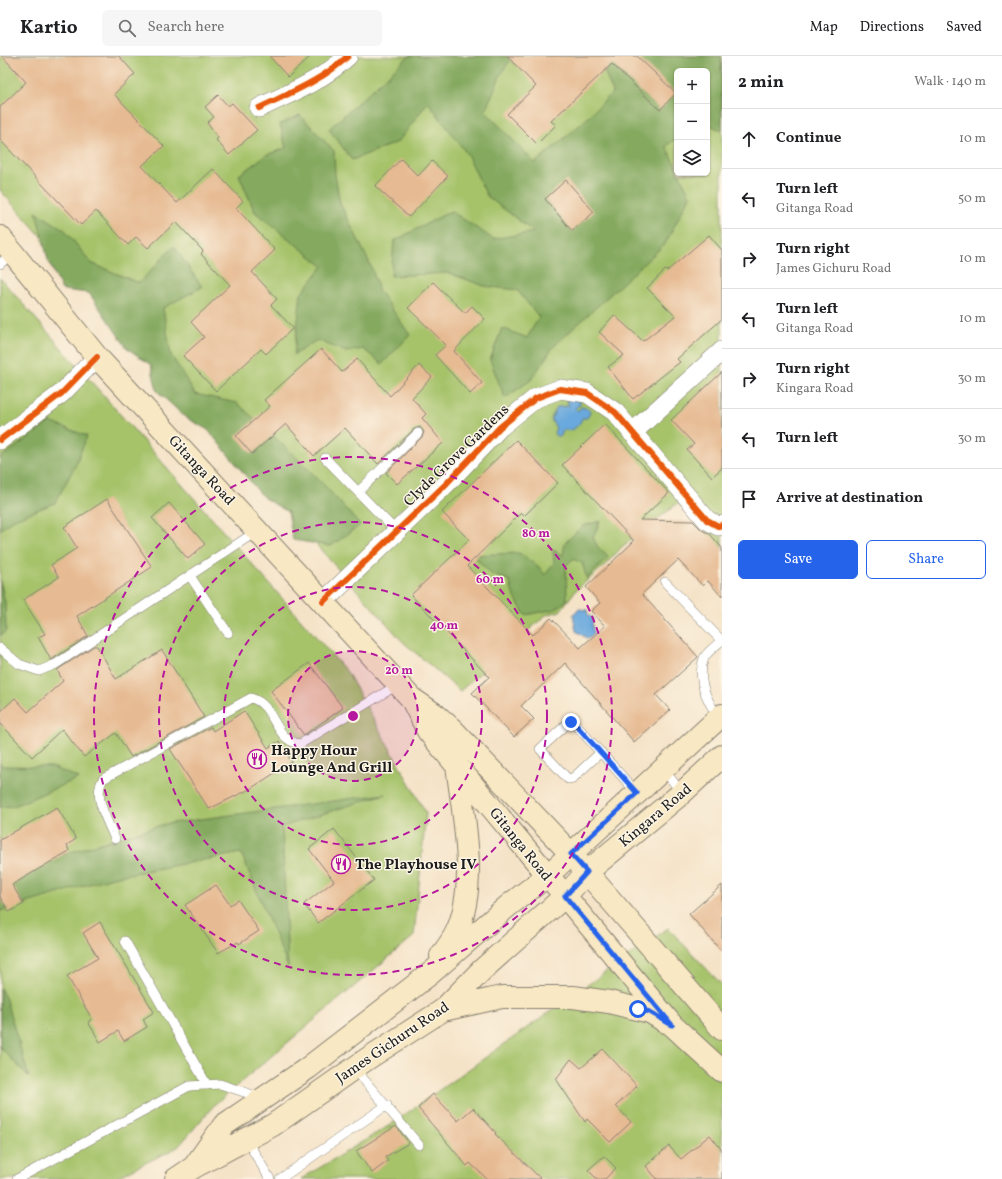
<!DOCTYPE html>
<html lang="en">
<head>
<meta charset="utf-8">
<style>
  :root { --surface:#fff; --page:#f6f6f6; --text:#202124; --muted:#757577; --line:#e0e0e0; --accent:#2563eb }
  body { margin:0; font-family:Vollkorn,serif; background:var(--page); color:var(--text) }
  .controls { position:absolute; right:12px; top:12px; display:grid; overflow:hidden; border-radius:6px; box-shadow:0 1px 3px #0004 }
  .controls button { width:36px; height:36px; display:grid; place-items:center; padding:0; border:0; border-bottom:1px solid var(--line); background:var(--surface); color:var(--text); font:20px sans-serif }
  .stop { position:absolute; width:12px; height:12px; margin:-9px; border:3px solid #2563eb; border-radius:50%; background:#fff }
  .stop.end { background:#2563eb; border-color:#fff; box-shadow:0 1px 4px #0008 }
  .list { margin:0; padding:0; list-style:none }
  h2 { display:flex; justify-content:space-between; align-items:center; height:52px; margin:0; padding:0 16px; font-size:17px }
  h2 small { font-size:13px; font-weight:400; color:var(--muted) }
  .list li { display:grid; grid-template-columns:26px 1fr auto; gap:12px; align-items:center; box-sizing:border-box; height:60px; padding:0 16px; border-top:1px solid var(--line) }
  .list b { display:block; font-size:15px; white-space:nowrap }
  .list p { margin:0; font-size:13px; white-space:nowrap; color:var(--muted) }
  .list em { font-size:13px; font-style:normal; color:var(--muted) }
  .actions { display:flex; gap:8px; padding:12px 16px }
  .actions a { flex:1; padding:9px 0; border:1px solid var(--accent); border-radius:6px; text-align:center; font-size:14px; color:var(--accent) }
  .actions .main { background:var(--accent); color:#fff }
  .icon { flex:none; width:22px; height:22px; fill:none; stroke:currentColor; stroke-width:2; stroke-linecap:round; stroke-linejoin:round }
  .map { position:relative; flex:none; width:722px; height:1123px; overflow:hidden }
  header { display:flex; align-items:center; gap:24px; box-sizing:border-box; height:56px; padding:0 20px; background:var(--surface); border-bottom:1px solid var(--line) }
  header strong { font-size:19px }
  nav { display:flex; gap:22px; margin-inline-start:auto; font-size:14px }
  .search { width:280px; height:36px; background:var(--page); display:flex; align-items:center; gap:10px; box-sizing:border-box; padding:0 14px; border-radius:6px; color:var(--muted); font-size:15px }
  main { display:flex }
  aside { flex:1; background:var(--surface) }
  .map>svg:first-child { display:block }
  .green { fill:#a6c36a; stroke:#617043; fill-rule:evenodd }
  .forest { fill:#84a95e; stroke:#50623d }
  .water { fill:#6aa9dd; stroke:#43627c }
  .building { fill:#e6ba92 }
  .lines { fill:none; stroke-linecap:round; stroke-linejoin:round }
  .service-casing { stroke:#888072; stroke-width:10 }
  .minor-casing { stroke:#888072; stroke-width:20 }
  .secondary-casing { stroke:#888072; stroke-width:24 }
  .service { stroke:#fff; stroke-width:9 }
  .minor { stroke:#fff; stroke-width:19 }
  .secondary { stroke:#f8e8c3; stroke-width:22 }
  .cycleway-casing { stroke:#fcf5e5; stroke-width:8 }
  .cycleway { stroke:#e8590c; stroke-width:6 }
  .route { stroke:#2563eb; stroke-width:5 }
  .ring { fill:none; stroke:#b5179e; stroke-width:2; stroke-dasharray:7 5 }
  .labels { text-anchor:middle; stroke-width:3; stroke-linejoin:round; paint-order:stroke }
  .street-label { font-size:15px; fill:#1c1c1c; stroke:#fcf5e5 }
  .poi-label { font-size:15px; font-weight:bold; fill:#1c1c1c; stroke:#fcf5e5; text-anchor:start }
  .centre { fill:#b5179e; stroke:#fcf5e5; stroke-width:2 }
  .ring-label { font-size:12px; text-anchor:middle; font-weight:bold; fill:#b5179e; stroke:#fcf5e5; stroke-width:3; stroke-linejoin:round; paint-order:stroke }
</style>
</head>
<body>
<header>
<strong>Kartio</strong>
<div class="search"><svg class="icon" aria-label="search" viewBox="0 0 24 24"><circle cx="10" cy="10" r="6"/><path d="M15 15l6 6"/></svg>Search here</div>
<nav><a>Map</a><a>Directions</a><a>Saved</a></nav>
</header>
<main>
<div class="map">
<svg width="722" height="1123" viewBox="0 0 722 1123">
  <rect width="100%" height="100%" fill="#fcf5e5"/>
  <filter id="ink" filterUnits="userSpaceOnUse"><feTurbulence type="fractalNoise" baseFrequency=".025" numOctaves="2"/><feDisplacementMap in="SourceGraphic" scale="8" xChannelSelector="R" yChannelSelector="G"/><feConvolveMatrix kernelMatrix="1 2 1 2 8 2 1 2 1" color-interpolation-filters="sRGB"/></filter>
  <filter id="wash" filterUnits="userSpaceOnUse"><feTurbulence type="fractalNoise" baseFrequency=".012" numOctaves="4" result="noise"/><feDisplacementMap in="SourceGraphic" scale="16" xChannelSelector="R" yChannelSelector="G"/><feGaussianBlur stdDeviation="0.9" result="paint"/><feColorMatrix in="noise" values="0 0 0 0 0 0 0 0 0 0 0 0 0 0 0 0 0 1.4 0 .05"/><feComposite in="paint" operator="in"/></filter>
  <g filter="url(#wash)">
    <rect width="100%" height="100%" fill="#f5e3c8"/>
    <path class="green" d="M0 0H722V495L678 447 623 490 603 511 576 534 560 555 546 559 460 635 403 586 0 134ZM677 15H707V117H677Z
      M0 222 347 616 426 757 414 880 216 1047 178 1091 113 1123H0Z
      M668 872 722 929V1123H301L390 1069Z"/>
    <path class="forest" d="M409 0H513L501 18 485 55 535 107 581 68 613 36 598 0H721L722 75 707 67V15H677V82L666 90 677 113V117H679L690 140 665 188 553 291 531 324 505 342 490 304 502 272 527 282 539 261 517 234 484 230 449 217 391 220 394 185 451 155 493 183 534 176 487 140 467 98 428 46 398 86 352 104 329 73Z
      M300 59 334 95 335 119 340 147 371 210 379 235 410 279 382 308 363 293 346 296 317 284 294 299 301 238 323 210 255 156 239 119 266 99 286 92 280 68Z
      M36 156 65 174 91 207 139 227 174 190 202 231 163 252 171 299 195 338 237 347 292 397 327 432 360 469 331 490 293 484 288 456 264 442 208 374 185 361 157 335 151 309 127 292 89 237 62 234 48 204Z
      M50 366 87 380 75 410 55 447 12 464 0 474V402Z
      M600 465 593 482 598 491 608 501 587 523 582 507 573 503 566 510 567 544 556 553 525 559 513 538 509 524 492 519 473 499 519 497 538 510 545 519 554 507 553 494 563 499 565 487 582 470Z
      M0 524 5 546 6 575 0 580Z
      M0 707 3 710 52 711 79 722 14 750 0 751Z
      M385 738 282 771 288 911 241 797 113 821 0 855V817L165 768Z
      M0 932 5 941 29 1021 0 991Z"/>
    <path class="water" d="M570 342 580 345V349L575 352 578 355 581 351 589 353 590 357 587 362H582C580 370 572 376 563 374L561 380H556L554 377 556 372 551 363 557 351 569 350 567 345Z
      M579 553 587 554 588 559 593 562 592 570 594 577 588 583 576 575 573 558Z"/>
    <g id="blocks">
      <path class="building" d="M2 0H119L135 18 114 38 164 90 142 110 177 147 213 113 243 145 236 152 275 194 252 216 277 243 271 249 293 272 266 298 261 293 216 335 183 300 204 281 191 266 230 229 201 198 203 195 176 166 148 192 136 181 128 189 96 155 81 169 0 84V51L26 26Z
        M269 0H311L288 21Z
        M507 0H637L676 37 660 54 612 8 551 65 556 69 537 88 507 58 536 30Z
        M218 39 228 50 232 47 257 74 229 99 216 84 218 82 207 67 214 61 205 51Z
        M401 103 418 120 432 105 448 120 409 161 375 130Z
        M566 124 594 156 572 175 545 143Z
        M709 179 722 194V263L677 303 680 306 633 343 608 311 624 299 599 276 614 259 643 285 675 260 647 232 665 214 667 215Z
        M433 226 465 257 472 250 485 263 454 295 482 327 470 338 435 299 446 289 408 252Z
        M321 293 342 316 357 303 390 340 419 309 432 321 412 342 426 358 422 362 443 387 397 428 386 417 422 381 424 376 420 371 414 373 378 408 345 372 314 400 286 368 252 398 236 380 270 350 264 344Z
        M722 316V412L712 421 687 394 694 388 671 364Z
        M605 368 669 437 640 464 693 465 702 474 711 479 722 492V541L708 525 703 530 678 504 642 538 698 601 656 639 670 654 634 686 565 607 521 650 534 663 514 681 472 637 489 621 411 539 469 484 442 456 516 384 558 427 524 460 521 457 467 510 533 579 551 562 580 592 605 570 591 555 600 547 586 531 634 485 562 409Z
        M107 443 152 511 77 560 88 580 51 604 38 581 45 578 23 544 59 521 51 509 77 492 64 471Z
        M169 447 205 488 188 503 152 462Z
        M94 590H97L116 623 162 594 204 661 131 701 116 677 84 701 62 673 32 701 0 667V656L15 642 28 656 63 625 57 614Z
        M309 607 343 652 304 679 271 635Z
        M244 655 268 692 279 685 292 706 250 733 209 753 170 693 211 671 213 675Z
        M57 751 76 783 67 789 69 795 12 829 24 848 9 856 0 841V784Z
        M334 773 374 824 318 867 304 848 334 825 309 793Z
        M216 829 230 849 238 844 259 875 239 888 238 886 218 897 185 849Z
        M722 829V896L689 858Z
        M100 866 154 956 143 963 147 971 124 985 118 975 100 986 88 966 92 963 67 920 98 902 83 877Z
        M603 993 637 1030 616 1050 631 1066 610 1086 587 1063 585 1066 556 1023 571 1003 581 1012Z
        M433 1038 458 1065 473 1052 496 1077 495 1078 541 1123H487L470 1107 467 1110 418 1052Z
        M396 1070 409 1087 385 1101 388 1105 372 1117 356 1095Z
        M710 1079 722 1094V1123H657L646 1110 669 1090 681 1103Z
        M604 1100 616 1112 605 1123H597L588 1114Z"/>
    </g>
  </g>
  <g filter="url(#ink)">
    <use href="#blocks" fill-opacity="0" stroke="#888072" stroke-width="1"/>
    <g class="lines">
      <defs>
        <path id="service" d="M0 208 13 196
          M325 402 396 475
          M358 436 418 377
          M190 520 228 577
          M665 526 722 585
          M0 592 19 608 39 615 56 608 257 475
          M719 662C707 645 696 623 704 602 707 596 717 589 722 584
          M601 696 573 722 568 723 540 693 567 668 571 666 576 669 637 737
          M663 713 682 737
          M115 783C108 765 92 741 103 723L251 642C276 649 273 684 300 688L399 628
          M125 885 207 1029
          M354 1012 419 1089
          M246 1083 270 1123
          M17 1123 189 1030 220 1028 262 1042
          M280 1123 387 1049"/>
        <path id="minor" d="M259 52C290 37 323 24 348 0
          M632 377 722 295
          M0 384 62 337 97 301
          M323 546 446 428 500 371 536 342 560 333 587 337 615 356 707 464 718 470 722 469"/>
        <path id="secondary" d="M0 181 97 301 411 642 436 659 453 674 571 798 722 973
          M412 644 428 675 672 969 722 1015
          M441 900C446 893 452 885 456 877 479 829 463 760 457 709
          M443 954 502 941H573L609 946 650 956 666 966
          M194 1111 224 1069 308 1012 431 917 508 850 547 820 722 659
          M176 1123 194 1111 273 1069 367 1003 443 954 482 914 565 840 587 816 682 737 722 700"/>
      </defs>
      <use href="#service" class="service-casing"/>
      <use href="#minor" class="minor-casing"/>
      <use href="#secondary" class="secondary-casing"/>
      <use href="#service" class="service"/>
      <use href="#minor" class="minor"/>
      <use href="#secondary" class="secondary"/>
      <defs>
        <path id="cycleway" d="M259 52C290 37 323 24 348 0
          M0 384 62 337 97 301
          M323 546 446 428 500 371 536 342 560 333 587 337 615 356 707 464 718 470 722 469"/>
      </defs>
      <use href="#cycleway" class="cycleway-casing"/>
      <use href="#cycleway" class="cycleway"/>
    </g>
  </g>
  <g class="lines" filter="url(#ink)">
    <path class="route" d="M571 666 576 669 637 737 571 798 587 816 565 840 672 969 650 956 638 953"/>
  </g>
  <circle cx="353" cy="660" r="65" fill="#b5179e" fill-opacity=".12"/>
  <g class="ring">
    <circle cx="353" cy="660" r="65"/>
    <circle cx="353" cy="660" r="129"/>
    <circle cx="353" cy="660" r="194"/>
    <circle cx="353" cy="660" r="259"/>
  </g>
  <defs>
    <symbol id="restaurant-ring" viewBox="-11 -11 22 22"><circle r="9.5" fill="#fcf5e5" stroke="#b5179e" stroke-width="1.5"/><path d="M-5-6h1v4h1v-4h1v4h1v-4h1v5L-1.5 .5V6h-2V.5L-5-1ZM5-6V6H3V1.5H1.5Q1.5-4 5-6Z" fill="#b5179e"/></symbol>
  </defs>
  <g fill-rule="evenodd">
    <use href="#restaurant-ring" x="246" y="692" width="22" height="22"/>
    <use href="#restaurant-ring" x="330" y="797" width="22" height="22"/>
  </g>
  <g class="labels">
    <g class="street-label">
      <text transform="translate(456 399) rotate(-44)" y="5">Clyde Grove Gardens</text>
      <text transform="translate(202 414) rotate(47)" y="5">Gitanga Road</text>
      <text transform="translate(655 759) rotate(-40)" y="5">Kingara Road</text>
      <text transform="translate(521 788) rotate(51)" y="5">Gitanga Road</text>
      <text transform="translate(392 986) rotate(-34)" y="5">James Gichuru Road</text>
    </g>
    <g class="poi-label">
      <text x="271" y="699">Happy Hour<tspan x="271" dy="17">Lounge And Grill</tspan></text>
      <text x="355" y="813">The Playhouse IV</text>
    </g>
  </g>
  <circle cx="353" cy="660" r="6" class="centre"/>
  <g class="ring-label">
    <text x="536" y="481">80 m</text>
    <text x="490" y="527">60 m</text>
    <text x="444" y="573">40 m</text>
    <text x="399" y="618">20 m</text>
  </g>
</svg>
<div class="controls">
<button>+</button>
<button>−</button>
<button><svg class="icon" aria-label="layers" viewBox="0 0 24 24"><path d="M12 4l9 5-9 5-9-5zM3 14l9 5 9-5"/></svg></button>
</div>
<div class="stop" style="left:638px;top:953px"></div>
<div class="stop end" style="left:571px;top:666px"></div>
</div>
<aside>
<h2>2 min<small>Walk · 140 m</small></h2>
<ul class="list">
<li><svg class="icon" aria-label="ahead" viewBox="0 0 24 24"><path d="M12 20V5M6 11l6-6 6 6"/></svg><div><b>Continue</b></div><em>10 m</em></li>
<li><svg class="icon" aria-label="left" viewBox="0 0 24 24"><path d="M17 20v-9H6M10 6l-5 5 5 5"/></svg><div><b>Turn left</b><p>Gitanga Road</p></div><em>50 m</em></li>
<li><svg class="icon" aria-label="right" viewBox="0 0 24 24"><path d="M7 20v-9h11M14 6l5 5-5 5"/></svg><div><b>Turn right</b><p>James Gichuru Road</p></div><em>10 m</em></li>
<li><svg class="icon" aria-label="left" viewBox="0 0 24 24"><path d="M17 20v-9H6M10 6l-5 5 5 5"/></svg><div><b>Turn left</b><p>Gitanga Road</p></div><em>10 m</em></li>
<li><svg class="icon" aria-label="right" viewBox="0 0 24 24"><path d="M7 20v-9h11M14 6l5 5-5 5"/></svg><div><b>Turn right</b><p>Kingara Road</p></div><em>30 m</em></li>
<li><svg class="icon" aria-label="left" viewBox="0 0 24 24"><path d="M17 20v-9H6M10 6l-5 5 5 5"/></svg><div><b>Turn left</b></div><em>30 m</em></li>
<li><svg class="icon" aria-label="arrive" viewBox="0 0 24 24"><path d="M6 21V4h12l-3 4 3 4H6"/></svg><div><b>Arrive at destination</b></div></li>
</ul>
<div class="actions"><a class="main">Save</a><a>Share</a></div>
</aside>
</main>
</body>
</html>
